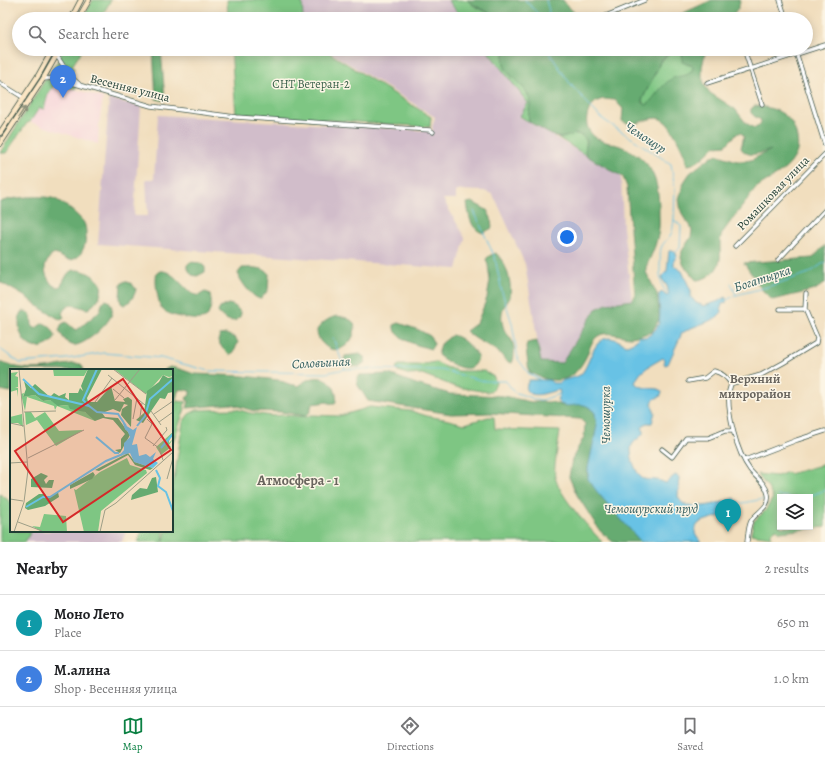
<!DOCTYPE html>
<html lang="en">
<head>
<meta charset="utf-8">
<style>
  :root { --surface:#fff; --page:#f2f2f2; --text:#202124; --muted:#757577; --line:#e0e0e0; --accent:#0b8043 }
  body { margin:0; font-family:Alegreya,serif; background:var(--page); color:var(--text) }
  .controls { position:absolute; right:12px; bottom:12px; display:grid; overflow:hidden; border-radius:0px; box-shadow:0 2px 10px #0003 }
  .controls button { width:36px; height:36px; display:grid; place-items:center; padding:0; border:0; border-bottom:1px solid var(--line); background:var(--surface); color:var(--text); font:20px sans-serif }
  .you { position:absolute; left:567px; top:237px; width:14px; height:14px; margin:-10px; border:3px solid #fff; border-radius:50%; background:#1a73e8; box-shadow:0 0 0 6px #1a73e833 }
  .badge { display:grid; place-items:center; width:26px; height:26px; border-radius:50%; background:var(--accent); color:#fff; font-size:13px; font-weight:700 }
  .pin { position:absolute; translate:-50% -33px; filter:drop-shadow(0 1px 2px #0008) }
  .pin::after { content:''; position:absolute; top:21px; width:14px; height:12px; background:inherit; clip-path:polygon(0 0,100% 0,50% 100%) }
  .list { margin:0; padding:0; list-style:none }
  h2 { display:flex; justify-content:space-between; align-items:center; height:52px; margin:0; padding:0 16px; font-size:17px }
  h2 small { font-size:13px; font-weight:400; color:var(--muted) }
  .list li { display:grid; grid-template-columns:26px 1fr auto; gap:12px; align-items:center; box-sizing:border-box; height:56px; padding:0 16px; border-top:1px solid var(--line) }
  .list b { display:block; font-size:15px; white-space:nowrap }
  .list p { margin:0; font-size:13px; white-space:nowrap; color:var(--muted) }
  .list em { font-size:13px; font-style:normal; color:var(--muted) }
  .icon { flex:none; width:22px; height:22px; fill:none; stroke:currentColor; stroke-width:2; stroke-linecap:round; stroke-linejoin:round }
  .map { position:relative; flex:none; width:825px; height:542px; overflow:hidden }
  .search { position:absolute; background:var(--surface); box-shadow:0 2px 10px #0003; left:12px; right:12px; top:12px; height:44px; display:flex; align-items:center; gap:10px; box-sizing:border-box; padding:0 14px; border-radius:22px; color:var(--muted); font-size:15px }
  .sheet { height:164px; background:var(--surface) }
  nav { display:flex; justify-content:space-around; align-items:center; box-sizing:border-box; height:56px; border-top:1px solid var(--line); background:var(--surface); font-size:11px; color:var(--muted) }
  nav a { display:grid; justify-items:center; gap:2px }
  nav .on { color:var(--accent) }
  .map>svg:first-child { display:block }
  .built { fill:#f6cfd8 }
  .industrial { fill:#d1bdca }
  .green { fill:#7ec683; stroke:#4e825c; fill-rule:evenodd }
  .forest { fill:#66ab71; stroke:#427452 }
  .water { fill:#67c2e5; stroke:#43808c }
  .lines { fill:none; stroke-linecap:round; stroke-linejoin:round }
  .stream { stroke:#67c2e5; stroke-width:1 }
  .street-casing { stroke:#3e5549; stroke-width:5 }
  .secondary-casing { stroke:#3e5549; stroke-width:6 }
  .street { stroke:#fff; stroke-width:3.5 }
  .secondary { stroke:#fce6c4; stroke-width:4.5 }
  .oneway { stroke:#8e927c }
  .labels { text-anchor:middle; stroke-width:3; stroke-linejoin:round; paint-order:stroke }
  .park-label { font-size:12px; fill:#375f48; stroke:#fcf5e5 }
  .street-label { font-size:12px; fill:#1f3d34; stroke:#fcf5e5 }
  .water-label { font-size:13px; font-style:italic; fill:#315e60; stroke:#fcf5e5 }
  .neighbourhood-label { font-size:13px; font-weight:bold; fill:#69655e; stroke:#fcf5e5 }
  .quarter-label { font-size:14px; font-weight:bold; fill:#69655e; stroke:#fcf5e5 }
  .inset-river { fill:none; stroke:#67c2e5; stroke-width:2 }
  .inset-road { fill:none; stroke:#9d9e87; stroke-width:1 }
  .view { fill:#d62828; fill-opacity:0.15; stroke:#d62828; stroke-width:2 }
  .inset-edge { fill:none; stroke:#1f3d34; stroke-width:2 }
</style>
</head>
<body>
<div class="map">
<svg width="825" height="542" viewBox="0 0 825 542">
  <rect width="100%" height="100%" fill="#fcf5e5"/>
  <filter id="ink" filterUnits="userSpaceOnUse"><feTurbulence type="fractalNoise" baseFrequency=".025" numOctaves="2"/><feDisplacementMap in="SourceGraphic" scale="8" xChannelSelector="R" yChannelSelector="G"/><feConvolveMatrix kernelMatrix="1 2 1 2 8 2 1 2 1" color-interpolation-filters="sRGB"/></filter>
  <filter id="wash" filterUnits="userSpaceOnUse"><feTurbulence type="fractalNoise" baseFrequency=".012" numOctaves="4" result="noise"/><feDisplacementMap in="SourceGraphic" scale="16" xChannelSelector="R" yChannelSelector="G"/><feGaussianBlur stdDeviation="0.9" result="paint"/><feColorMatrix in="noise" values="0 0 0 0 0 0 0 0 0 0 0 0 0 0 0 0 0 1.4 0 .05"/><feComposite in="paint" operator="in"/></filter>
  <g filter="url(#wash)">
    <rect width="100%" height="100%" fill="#f1debe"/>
    <path class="built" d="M55 83 103 98 99 123 98 144 30 122 39 108 44 109 48 94Z"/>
    <path class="industrial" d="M302 0H448L463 19H303Z
      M325 49H486L528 103 520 117 621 176 623 227 632 300 607 304 596 309 562 363 541 362 525 264 497 202 492 194 484 191 456 190V199H443L465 238 457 269 98 244 109 99 141 106 134 216H148L146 179H154L158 115 433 131 432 127 435 117Z
      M31 531H126L122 542H25Z"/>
    <path class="green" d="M93 0H111L100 19H82Z
      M227 0H302L303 19H228Z
      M448 0H467L474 6 491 14 497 19H463Z
      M64 49H83L72 66 74 69 71 72H69L59 57Z
      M231 49H323L431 117 430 127 242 114 239 112 236 114Z
      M486 49H506C495 73 522 79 529 97 532 105 527 113 529 122L520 116 528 103Z
      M674 49 683 50 682 56 686 64 693 66C693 73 687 76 682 77L647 105 644 104 642 100 658 68 660 62Z
      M58 60 68 75 69 77 67 79 48 76Z
      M52 78 76 85V88L75 89 55 84 48 94 44 109 39 108 30 122 27 123 6 153H0L45 80Z
      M574 134C593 134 583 147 587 156L557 137 562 138Z
      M435 362 446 367 459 371H484L494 377 496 383 493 390 488 392 456 387 422 374 410 375 398 371 396 367 399 365H419Z
      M176 401 187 402 184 405 185 409 172 444V411Z
      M370 407 411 411 427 416 444 419 465 424 488 417H494L495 429 560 431C559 440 553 470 555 477 561 498 587 525 602 542H164L166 531H172V492L183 422 189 414 197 410 236 409 250 413 273 416 284 415 307 417 311 415 340 416Z
      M825 464V527L779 532 777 529 771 532V537L751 534 754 521 765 511 773 498 768 488 757 474 777 476 788 472 789 474ZM780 497H810V527H780Z
      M0 494 11 502V531H31L25 542H0Z
      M142 531H164L163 542H138Z"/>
    <path class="forest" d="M467 0H563L568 7 583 19H497C488 10 476 8 467 0Z
      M712 0H740C740 8 735 13 730 19H670Z
      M153 49H161L165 101 156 99Z
      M506 49H674L660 61 658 67 642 100V103L647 105C655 97 661 86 671 79 678 74 692 79 693 66L682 62 683 50 681 49H706L702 67V77L705 86 710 93 735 109 746 123 754 128C759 127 761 125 761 120L754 116 751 113V109L754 106C774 107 791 113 796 134 798 142 799 150 794 158 786 173 769 178 756 188 752 192 749 198 745 203 738 212 730 222 723 232 715 247 728 262 710 275 706 278 701 280 696 280L684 266 681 258 682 251 691 237 692 231 690 225 684 218 681 211 679 199 684 182 690 173 712 156 719 155 737 161H745L751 160 771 150C760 153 748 159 741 148L744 136 741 133H738L726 145 715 146C707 153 698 165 687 165 686 162 686 159 685 156 682 148 671 125 664 121 651 111 636 131 622 121L623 109 615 100C610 100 605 98 600 100 589 103 583 120 589 130 595 142 609 142 620 146 652 158 659 180 659 211 659 220 660 230 657 239 655 248 650 258 646 267V272L657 294 659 311V319L652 332C645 334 638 336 631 337 621 337 607 330 598 336 592 340 589 349 587 355 574 383 555 386 529 372L526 348 527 343 537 341 541 362 562 363 596 309 607 304 632 300 635 296 627 187 623 177 587 156 585 151 587 141C577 126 569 140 558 137 548 135 538 126 529 122 527 113 532 105 529 97 522 79 495 73 506 49Z
      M27 197C36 197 47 196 55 199 62 202 81 217 84 223 89 234 85 259 70 260 64 260 59 254 53 254 50 257 46 262 45 267 44 273 51 288 58 287 63 287 65 274 71 271 81 267 96 276 101 284 103 295 97 303 88 309 78 308 70 299 62 313L64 318 61 320 42 309 26 297 0 282V202L10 199Z
      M472 202 487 210 491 218 492 228 483 233C470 229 469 215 467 203Z
      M825 245V283L815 290 772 300 763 291 744 263 813 258Z
      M496 253C507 264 512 282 510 297 509 300 507 302 505 305 501 311 501 319 503 326 504 332 508 334 511 339 515 345 515 357 512 363 503 361 504 356 498 352 487 344 475 340 466 331L477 323 487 298 490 281 488 265 486 259 489 256Z
      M190 262 200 263 205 267V272L197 276 192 275 187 268V265Z
      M242 268C251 268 263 266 269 274L268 290 261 299C253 299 239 280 238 273Z
      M160 271C176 269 188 299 200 295 200 295 204 292 205 292L209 293C213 301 211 309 207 317 200 323 168 316 162 309 158 303 154 279 157 273Z
      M125 281 132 284 136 289C135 295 130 303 124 305L121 303 120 298 121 284Z
      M105 300 109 301C111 305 113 309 112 313 110 324 82 348 72 345 66 343 62 336 59 331L62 324 66 322 74 329 77 330 100 311 102 304Z
      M228 304C235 305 238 308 241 314 237 326 223 320 218 312L220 308Z
      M24 311C33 314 31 317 32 325L34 328H36L43 323C49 325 54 330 55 336 54 341 51 343 47 345 26 356 14 329 21 312Z
      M337 316C344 317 349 318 354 323 359 339 338 360 323 344 319 340 317 336 317 330 321 323 329 318 337 316Z
      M399 323 419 330 430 336 434 344 431 349C417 345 402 342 394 329V325Z
      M226 334 235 338 238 342 234 352 229 355 223 349 218 341 220 335Z
      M452 335C464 338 471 348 478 356 475 380 448 363 438 355L441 344Z
      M360 354 365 358V362L359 367 349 365 344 360 345 356Z
      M0 362C15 368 30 370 46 368 59 366 69 363 81 364L84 370H11V392L0 390Z
      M170 367 180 369 194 374 243 376 278 380 289 384 299 386C302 383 306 380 310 379 321 375 332 380 335 391 337 396 337 399 335 404H332L327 402 312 404 310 412 306 416 281 412 254 411 231 404 187 408 189 401 187 400 186 398 190 395V391L181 389 178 391 176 399 172 398V370H164Z
      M389 374 416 384 450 394 503 396 531 402H551L564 406 576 404 586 405 595 413 597 426 587 474 598 493 641 542H613L600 531 577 495 569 477 572 459 584 437 585 424 580 419 490 413 451 414 368 401 357 384V379L360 375Z"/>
    <path class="water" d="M672 250 675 251 677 256 674 260V266L682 271 691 291V297L696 303 704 306 719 301 726 297V303L722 304 721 308 722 312 715 319 691 328 682 333 668 364 665 365 664 363 665 360 663 358C653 364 639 370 635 383 642 389 650 388 659 389L662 392 660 397C651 398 650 406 655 412L652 423H646L642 428 644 431C641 439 635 439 632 445 628 451 636 477 644 479 647 480 652 479 656 480 659 480 663 482 666 483L675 475 679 477 678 497C680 500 681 502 684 504 697 510 722 503 734 498L739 502C735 516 710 517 699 523L696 527 695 534 702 542H641L598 493 588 479V468L597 426 595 413C583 397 573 410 560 404L557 400 560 393 559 390C549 391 534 400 526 390L527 384 529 380H549L553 383H560L562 381C566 379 577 377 580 375 590 367 592 337 610 338 618 339 621 343 627 345L636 341 639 336C644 338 647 337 651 334 665 322 658 309 659 294L662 292 667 296 669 294 667 286 662 279 663 275 667 271 669 251Z"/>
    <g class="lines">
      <path class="stream" d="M525 0 543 19
        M546 0 549 11 548 19
        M549 49 550 54 571 85 601 118 671 164 675 189 674 220 681 226 680 248 676 252
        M474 211 495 258 502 292 512 323 518 359 529 374 543 381
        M731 283 736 295
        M669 294C659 287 660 275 660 265 661 258 659 252 662 246 664 242 668 239 670 236 673 232 673 225 674 220
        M725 301 736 295 767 287 809 273 825 262
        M333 338 345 369
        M0 349 20 363 66 359 104 353 161 358 209 371 326 373 345 369 441 370 484 381H506L514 392 540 401 559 394
        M777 496 789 497
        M807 497 825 490
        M737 504 764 499"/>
    </g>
  </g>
  <g filter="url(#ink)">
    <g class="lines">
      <defs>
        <path id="street" d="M780 0 786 19
          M598 19 645 0
          M744 49 762 104
          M795 49 825 145
          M57 56 70 76 79 84
          M43 79 55 78 151 106 236 117 430 130 433 132
          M0 83 24 98
          M707 83 825 45
          M735 246 825 154
          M778 260 825 210
          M780 309H805
          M688 381 705 378 714 371C722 373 727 377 731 384
          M662 449 672 457 686 438H708L725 431H733
          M745 460 797 440 825 431
          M747 542C748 535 748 527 751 521 756 512 771 507 768 494 766 483 756 478 750 470 736 451 727 413 729 391L731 384 733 383 761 375 783 363 816 343 817 337 805 309 806 293"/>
        <path id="secondary" d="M71 19 81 0
          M78 19 89 0
          M0 133 38 76 53 49
          M0 144 43 79 60 49"/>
      </defs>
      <use href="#street" class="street-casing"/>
      <use href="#secondary" class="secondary-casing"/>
      <use href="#street" class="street"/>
      <use href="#secondary" class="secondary"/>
    </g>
    <defs><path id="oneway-shaft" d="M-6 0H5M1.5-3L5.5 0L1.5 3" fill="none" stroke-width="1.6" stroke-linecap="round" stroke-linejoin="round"/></defs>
    <use class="oneway" href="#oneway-shaft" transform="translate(22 112) rotate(-57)"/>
  </g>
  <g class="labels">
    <g class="park-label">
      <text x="311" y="88">СНТ Ветеран-2</text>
    </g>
    <g class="street-label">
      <text transform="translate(130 88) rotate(14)" y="4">Весенняя улица</text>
      <text transform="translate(773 193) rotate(-46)" y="4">Ромашковая улица</text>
    </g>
    <g class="water-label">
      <text transform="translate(646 137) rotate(33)" y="5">Чемошур</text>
      <text transform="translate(762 278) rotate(-18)" y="5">Богатырка</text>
      <text transform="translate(321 362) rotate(-3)" y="5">Соловьиная</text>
      <text transform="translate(605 415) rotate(-90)" y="5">Чемошурка</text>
      <text x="651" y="513">Чемошурский пруд</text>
    </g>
    <g class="neighbourhood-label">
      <text x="755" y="383">Верхний<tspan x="755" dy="15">микрорайон</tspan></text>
    </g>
    <g class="quarter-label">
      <text x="298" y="485">Атмосфера - 1</text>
    </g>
  </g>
  <g transform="translate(10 369)">
    <rect width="163" height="163" fill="#f1debe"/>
    <path d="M43 0H78L74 7H44ZM104 0H163V7L159 8 153 6 136 25ZM8 3 5 7 8 8V18L5 19H8V28L7 21 0 23V4ZM14 24 13 28 25 26 33 32 40 31 50 37 58 36 66 41H72L84 49 85 52 47 37 45 41 44 37 17 28 15 42 11 25ZM15 43H21L25 49 35 43 49 62 73 61 46 77 27 51 16 56ZM12 45 13 58 8 54H0V48ZM163 63 159 72V74L163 70 159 76 161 78 151 86 146 78ZM117 89 120 96 136 101 137 104 91 142 88 163H74L64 120 66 121 90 103ZM34 145 56 147 57 163H32L22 157 30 158Z" fill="#7ec683"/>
    <path d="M78 0H92L77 29 78 33H87L101 17 105 32 115 33 113 30 118 28 122 31 121 58 111 46 112 40 118 36 114 35 110 43 103 40 92 44 95 48 108 49 120 66 110 84 105 81 111 80V70L115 65 103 51 93 49 85 52 75 43 60 40 58 36 48 37 40 31 33 32 25 26 13 28 16 20 14 12 21 19 25 15 40 28 44 24 49 27 56 24 55 28 59 31V24H68L70 19 73 22 71 17ZM153 6 158 9 163 8V23L158 24 155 30 150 29 133 54 126 51 134 44 137 22 149 13ZM118 84 125 93 143 99 140 101 125 96 118 86 89 102 85 101ZM83 103 85 106 82 110 60 120V116ZM31 104 38 107 34 111 36 115 39 111H44L42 119 21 118V110ZM146 108 148 123 121 131 122 126 130 119 137 120 142 109ZM48 123 49 128 35 137 18 141 15 139 16 134 29 125H35L37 130Z" fill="#66ab71"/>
    <path d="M115 56 123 61 127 58 122 76 127 75 129 87 136 85 140 88 146 83 143 90 148 94 143 99 124 93 120 84 109 87 114 81V74L120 68Z" fill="#67c2e5"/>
    <path class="inset-river" d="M13 10 29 25 79 37 87 43 108 45 116 57M79 37 73 31 87 0M113 52 116 60 119 62M127 57 135 47 140 30 163 10M86 68 105 84H109M151 79 163 65M146 101 150 109 148 117 156 123 163 142M16 138 33 128H40L96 92 113 85"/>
    <path class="inset-road" d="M103 0 136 25M98 6 135 36M103 20 114 29M105 31 130 0M85 33 102 9M141 42 151 56M14 43 46 42M144 45 163 32M130 48 132 34M123 50 127 29M137 50 142 55 135 69 149 79 153 91M149 53 163 43M0 54 14 57M143 77 157 61 156 58M18 89 74 61M0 94 17 93M157 110 163 89M0 130 13 132M8 153 32 162M4 163 14 133 18 101 9 0M90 163 95 141 106 134 163 83"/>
    <path class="view" d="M113 10 161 81 53 153 5 82Z"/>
    <rect width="163" height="163" class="inset-edge"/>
  </g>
</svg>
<div class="controls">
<button><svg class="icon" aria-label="layers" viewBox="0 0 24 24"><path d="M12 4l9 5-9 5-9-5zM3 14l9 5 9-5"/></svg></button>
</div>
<div class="you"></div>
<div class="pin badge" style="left:728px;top:532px;background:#0f9aa8">1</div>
<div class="pin badge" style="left:63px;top:98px;background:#3f7fe0">2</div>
<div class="search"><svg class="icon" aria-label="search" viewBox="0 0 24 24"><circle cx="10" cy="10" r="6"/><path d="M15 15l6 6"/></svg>Search here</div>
</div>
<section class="sheet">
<h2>Nearby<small>2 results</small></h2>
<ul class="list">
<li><span class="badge" style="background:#0f9aa8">1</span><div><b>Моно Лето</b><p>Place</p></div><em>650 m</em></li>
<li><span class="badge" style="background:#3f7fe0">2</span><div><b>М.алина</b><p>Shop · Весенняя улица</p></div><em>1.0 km</em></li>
</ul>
</section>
<nav>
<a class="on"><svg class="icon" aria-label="map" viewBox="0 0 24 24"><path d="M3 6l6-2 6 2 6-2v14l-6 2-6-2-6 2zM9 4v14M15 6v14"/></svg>Map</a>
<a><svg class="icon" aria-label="directions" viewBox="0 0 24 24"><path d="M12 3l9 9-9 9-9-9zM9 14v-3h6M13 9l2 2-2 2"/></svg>Directions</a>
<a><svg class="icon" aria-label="saved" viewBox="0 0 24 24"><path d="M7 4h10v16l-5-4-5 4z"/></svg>Saved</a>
</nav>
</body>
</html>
